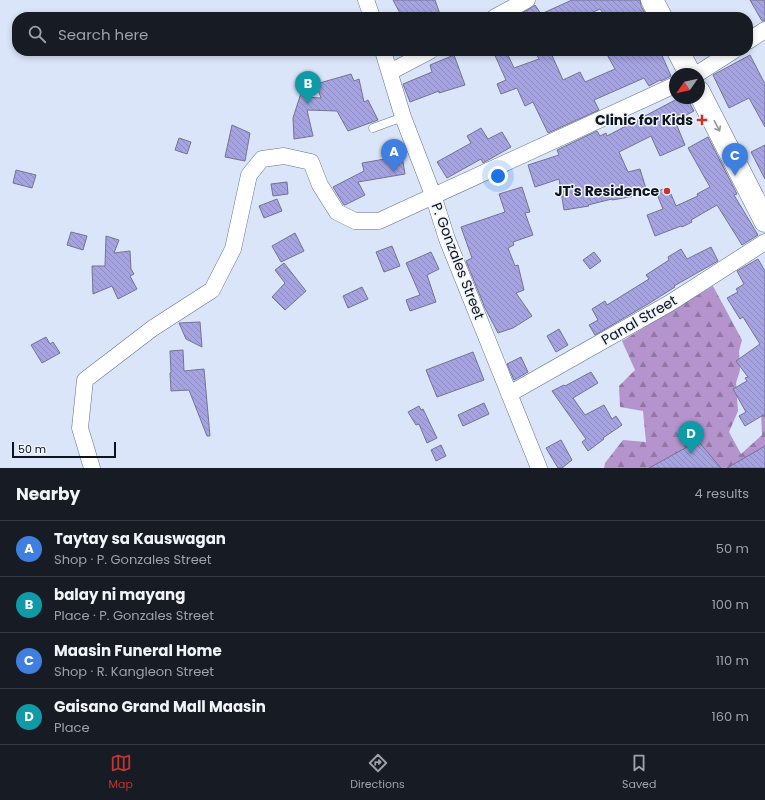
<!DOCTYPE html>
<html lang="en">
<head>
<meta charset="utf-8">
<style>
  :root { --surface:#171b24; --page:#242831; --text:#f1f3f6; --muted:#9ea1a6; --line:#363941; --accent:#c3352f }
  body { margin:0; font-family:Poppins,sans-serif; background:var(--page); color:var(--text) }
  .compass { position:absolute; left:669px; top:68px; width:36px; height:36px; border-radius:50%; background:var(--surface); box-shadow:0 2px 6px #0003; rotate:236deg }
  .scale { position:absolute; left:12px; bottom:10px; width:104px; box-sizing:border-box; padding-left:4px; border:2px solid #0d141e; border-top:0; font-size:11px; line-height:14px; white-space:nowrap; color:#0d141e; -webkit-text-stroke:3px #eef2f9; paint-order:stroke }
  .you { position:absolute; left:498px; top:176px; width:14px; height:14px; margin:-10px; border:3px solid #fff; border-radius:50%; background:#1a73e8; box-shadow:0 0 0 6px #1a73e833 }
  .badge { display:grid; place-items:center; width:26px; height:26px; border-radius:50%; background:var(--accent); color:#fff; font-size:13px; font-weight:700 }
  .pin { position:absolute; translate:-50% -33px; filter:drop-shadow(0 1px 2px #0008) }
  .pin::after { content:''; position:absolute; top:21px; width:14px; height:12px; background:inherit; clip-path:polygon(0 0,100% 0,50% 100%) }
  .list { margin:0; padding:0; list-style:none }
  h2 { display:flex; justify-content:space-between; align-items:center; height:52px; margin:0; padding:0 16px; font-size:17px }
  h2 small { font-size:13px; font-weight:400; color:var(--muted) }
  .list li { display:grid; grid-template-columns:26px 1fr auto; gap:12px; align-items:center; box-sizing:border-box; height:56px; padding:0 16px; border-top:1px solid var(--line) }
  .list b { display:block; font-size:15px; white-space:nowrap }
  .list p { margin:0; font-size:13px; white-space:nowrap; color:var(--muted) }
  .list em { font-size:13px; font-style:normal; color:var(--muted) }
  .icon { flex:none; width:22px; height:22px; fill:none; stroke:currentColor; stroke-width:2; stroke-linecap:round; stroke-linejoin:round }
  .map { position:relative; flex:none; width:765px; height:468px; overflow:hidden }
  .search { position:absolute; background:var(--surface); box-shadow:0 2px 6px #0003; left:12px; right:12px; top:12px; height:44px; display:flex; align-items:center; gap:10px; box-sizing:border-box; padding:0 14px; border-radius:16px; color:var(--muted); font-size:15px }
  .sheet { height:276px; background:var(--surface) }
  nav { display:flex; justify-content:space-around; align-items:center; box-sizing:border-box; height:56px; border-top:1px solid var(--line); background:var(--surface); font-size:11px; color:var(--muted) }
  nav a { display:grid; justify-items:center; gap:2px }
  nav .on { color:var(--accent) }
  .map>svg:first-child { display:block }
  .forest { fill:url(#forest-firs) }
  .building { fill:url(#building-back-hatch); stroke:#747393 }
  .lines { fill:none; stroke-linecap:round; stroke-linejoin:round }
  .service-casing { stroke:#627390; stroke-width:9 }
  .minor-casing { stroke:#627390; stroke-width:17 }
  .primary-casing { stroke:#627390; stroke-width:23 }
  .service { stroke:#fff; stroke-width:8 }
  .minor { stroke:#fff; stroke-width:16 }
  .primary { stroke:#fff; stroke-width:22 }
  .oneway { stroke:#92959a }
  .poi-dot { fill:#c3352f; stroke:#eef2f9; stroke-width:1.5 }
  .labels { text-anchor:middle; stroke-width:3; stroke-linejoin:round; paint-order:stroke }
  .poi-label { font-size:14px; font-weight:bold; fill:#0d141e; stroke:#eef2f9; text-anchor:end }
  .street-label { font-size:14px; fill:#0d141e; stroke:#eef2f9 }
</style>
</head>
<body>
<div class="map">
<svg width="765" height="468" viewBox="0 0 765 468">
  <defs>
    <pattern id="forest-firs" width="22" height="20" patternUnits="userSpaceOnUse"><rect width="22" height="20" fill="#b593cd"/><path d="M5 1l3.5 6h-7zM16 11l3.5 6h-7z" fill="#9277a6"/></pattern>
    <pattern id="building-back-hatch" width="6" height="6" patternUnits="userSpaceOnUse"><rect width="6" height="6" fill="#a5a3e2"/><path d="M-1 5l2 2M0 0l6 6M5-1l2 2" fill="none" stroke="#8d8bc1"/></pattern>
  </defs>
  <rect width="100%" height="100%" fill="#dae5f9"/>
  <path class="forest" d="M713 286 742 340 739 351 740 370 736 383 738 411 729 432 741 454 762 435 761 412 765 409V468H604L605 463 623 440 646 442 643 411 620 407 619 386 635 370 622 341Z"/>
  <path class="building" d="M393 0H435L441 17H402Z
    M572 0H640L641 6 647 17H606L600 9 582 17H515L531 8 535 5 541 14Z
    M750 0H765V21H762Z
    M493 51H506L514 68 539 59 535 51H550L563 80 580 72 585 82 615 69 605 51H660L671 76 661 81 660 80 649 86 644 78 594 100 599 110 548 133 533 102 525 106 517 88 501 94 497 84 506 80Z
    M454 55 465 85 439 93V91L410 102 403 84 432 72 430 65Z
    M750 55 765 84V127L749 98 729 108 713 75Z
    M351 74 354 81 359 79 364 102 368 100 378 120 348 131 337 111 307 110 313 136 294 139 293 118 302 90 304 97 321 98 316 84Z
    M679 98H687L694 111 675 121 685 145 660 156 651 136 619 152 628 172 640 169 647 192 630 197 612 200V199L588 205 589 206 564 210 559 179 535 187 528 165 559 155 557 150 597 131 600 136 606 133 607 136Z
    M232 125 250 133 245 161 225 157Z
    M481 128 488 139 502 132 511 147 483 163 481 159 447 178 437 162 471 143 467 136Z
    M708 137 737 194 734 195 758 235 742 245 717 205 691 220 692 222 682 227 681 226 655 236 647 215 663 209 656 192 668 187 676 206 698 196 697 194 710 187 688 148Z
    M179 138 191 142 187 154 175 150Z
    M765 145V179L751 152Z
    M402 156 405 174 358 182 365 195 345 205H344L333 187 364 171 362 163Z
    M16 170 36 175 32 188 13 183Z
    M287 182 288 194 273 196 271 184Z
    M522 187 530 212 525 213 533 235 513 242 514 245 508 248 515 266 518 265 524 290 516 293 532 316 513 328 498 333 485 308 466 261 472 258 461 227 505 212 499 194Z
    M277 199 282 211 264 218 259 206Z
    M71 232 87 236 83 250 67 245Z
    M295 233 304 251 281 262 272 246Z
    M106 236 119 240 114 253 130 251 131 269 134 274 130 276 137 289 118 299 112 286 93 294 92 266H105Z
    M392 246 400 266 384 272 376 252Z
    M711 247 718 261 674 286 675 287 648 304 595 335 589 325 598 320 592 309 605 301 607 305 649 279 646 275 669 260 668 257 681 249 687 259Z
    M431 252 439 269 427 275 436 302 410 311 406 300 420 295 406 263Z
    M594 252 601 261 590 269 583 260Z
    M758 259 765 271V414L745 426 739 416 746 412 733 389 747 381 745 378 748 377 736 361 760 344 743 317 740 319 727 298 738 292 736 289 744 284 737 271Z
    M284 263 306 291 285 310 272 297 285 283 275 270Z
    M362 287 368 299 348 308 343 296Z
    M200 322 202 347 186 339 179 323Z
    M559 329 568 345 556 352 547 336Z
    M46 337 50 344 53 342 60 353 42 363 31 345Z
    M183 350 184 371 204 369 210 436H207L189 390 171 391 170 373H171L170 351Z
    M473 352 484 380 437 397 426 370Z
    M521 357 528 372 514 380 507 364Z
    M591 372 598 383 573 398 585 415 604 405 612 419 616 416 622 425 603 438 604 439 588 451 582 442 586 439 552 391 564 385 565 386Z
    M484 403 489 414 463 426 458 415Z
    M419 406 421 410 423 409 437 438 427 443 419 424 416 425 408 412Z
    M561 440 572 460 562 468H558L546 448Z
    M698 441 721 468H649Z
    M441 445 446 456 436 461 431 450Z
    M765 446V468H727Z"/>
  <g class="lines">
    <defs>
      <path id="service" d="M373 128 403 117"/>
      <path id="minor" d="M366 0 372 17
        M495 17 527 0
        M748 41 765 30
        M383 51 403 117 433 195 447 239 539 468
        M390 72 430 51
        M697 74 733 51
        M509 394 670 303 765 242
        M92 468 80 428 85 380 153 328 212 290 233 249 249 175 262 159 284 156 311 162 320 185 337 212 355 221H379L675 85"/>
      <path id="primary" d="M652 0 661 17
        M678 51 690 74
        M699 92 765 221"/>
    </defs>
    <use href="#service" class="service-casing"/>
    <use href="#minor" class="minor-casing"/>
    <use href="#primary" class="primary-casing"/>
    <use href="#service" class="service"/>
    <use href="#minor" class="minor"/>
    <use href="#primary" class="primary"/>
  </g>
  <defs><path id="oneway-shaft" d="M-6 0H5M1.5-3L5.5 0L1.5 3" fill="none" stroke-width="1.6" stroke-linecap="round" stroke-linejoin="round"/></defs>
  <use class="oneway" href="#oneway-shaft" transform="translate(717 126) rotate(63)"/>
  <g class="poi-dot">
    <path d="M700 114h4v4h4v4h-4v4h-4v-4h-4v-4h4z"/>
    <circle cx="667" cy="191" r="4"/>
  </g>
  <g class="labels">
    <g class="poi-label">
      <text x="693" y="125">Clinic for Kids</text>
      <text x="659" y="196">JT's Residence</text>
    </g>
    <g class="street-label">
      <text transform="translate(458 261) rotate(69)" y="5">P. Gonzales Street</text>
      <text transform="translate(639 320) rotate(-30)" y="5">Panal Street</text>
    </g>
  </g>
</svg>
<svg class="compass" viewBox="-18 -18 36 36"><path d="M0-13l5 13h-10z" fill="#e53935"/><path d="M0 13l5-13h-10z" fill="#9ea1a6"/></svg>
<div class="scale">50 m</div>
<div class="you"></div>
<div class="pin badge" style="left:394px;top:172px;background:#3f7fe0">A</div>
<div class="pin badge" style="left:308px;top:104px;background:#0f9aa8">B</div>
<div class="pin badge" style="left:735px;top:176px;background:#3f7fe0">C</div>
<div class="pin badge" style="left:691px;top:454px;background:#0f9aa8">D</div>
<div class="search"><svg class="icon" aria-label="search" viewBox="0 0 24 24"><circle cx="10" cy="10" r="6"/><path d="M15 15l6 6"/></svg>Search here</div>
</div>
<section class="sheet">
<h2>Nearby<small>4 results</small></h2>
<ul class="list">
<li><span class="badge" style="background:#3f7fe0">A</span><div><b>Taytay sa Kauswagan</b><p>Shop · P. Gonzales Street</p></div><em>50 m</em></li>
<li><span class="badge" style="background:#0f9aa8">B</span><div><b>balay ni mayang</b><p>Place · P. Gonzales Street</p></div><em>100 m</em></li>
<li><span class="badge" style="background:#3f7fe0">C</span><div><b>Maasin Funeral Home</b><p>Shop · R. Kangleon Street</p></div><em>110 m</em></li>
<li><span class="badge" style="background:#0f9aa8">D</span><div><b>Gaisano Grand Mall Maasin</b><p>Place</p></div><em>160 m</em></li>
</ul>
</section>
<nav>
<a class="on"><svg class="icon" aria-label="map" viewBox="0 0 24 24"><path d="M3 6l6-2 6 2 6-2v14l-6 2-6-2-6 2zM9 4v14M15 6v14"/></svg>Map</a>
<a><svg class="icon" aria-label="directions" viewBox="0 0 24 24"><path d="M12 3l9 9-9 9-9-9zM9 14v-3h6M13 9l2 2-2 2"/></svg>Directions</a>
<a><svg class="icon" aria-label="saved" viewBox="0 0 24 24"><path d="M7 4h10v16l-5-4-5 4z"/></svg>Saved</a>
</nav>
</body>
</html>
